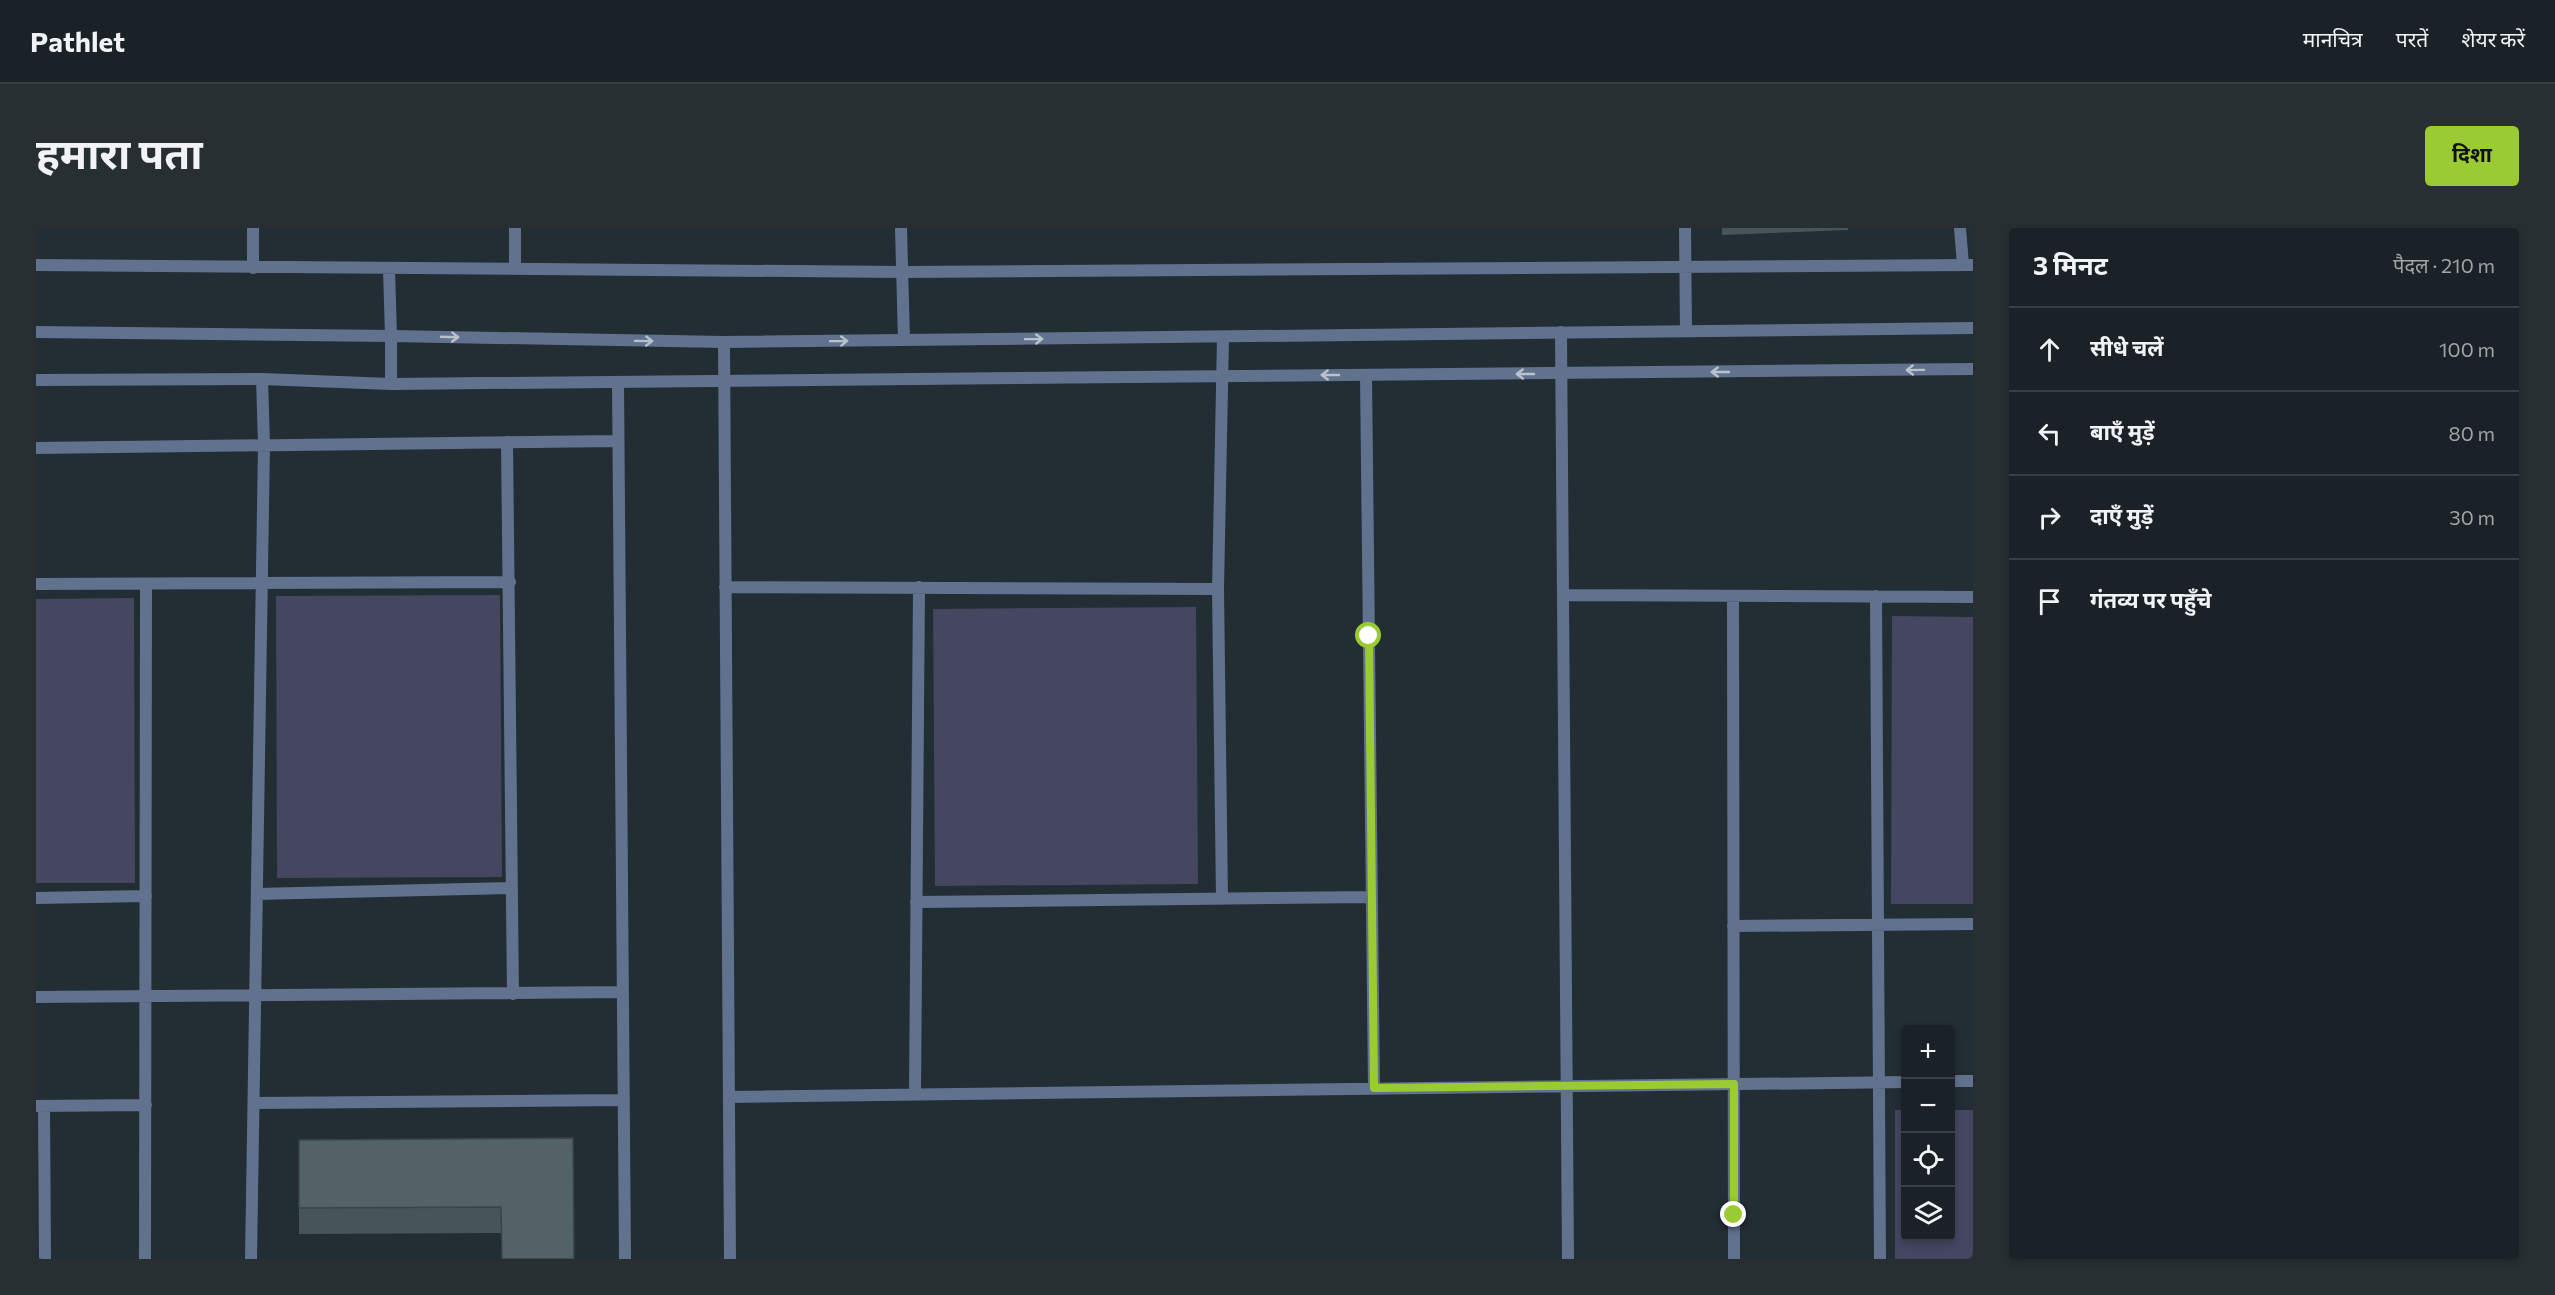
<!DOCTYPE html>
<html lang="hi">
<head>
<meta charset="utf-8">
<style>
  :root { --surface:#1a2227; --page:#272f33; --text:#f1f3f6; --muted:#9fa4a7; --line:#383f44; --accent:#9bcb33 }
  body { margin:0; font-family:Commissioner,"Noto Sans Devanagari",sans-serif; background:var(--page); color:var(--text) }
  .controls { position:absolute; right:18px; bottom:18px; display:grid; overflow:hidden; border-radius:6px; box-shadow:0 3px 9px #0003 }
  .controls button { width:54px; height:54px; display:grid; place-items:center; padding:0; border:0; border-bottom:2px solid var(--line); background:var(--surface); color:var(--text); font:30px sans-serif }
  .stop { position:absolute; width:18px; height:18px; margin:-14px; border:4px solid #9bcb33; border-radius:50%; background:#fff }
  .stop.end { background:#9bcb33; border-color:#fff; box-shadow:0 2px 6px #0008 }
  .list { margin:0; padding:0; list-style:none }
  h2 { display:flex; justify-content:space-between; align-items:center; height:78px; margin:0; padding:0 24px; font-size:26px }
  h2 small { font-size:20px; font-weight:400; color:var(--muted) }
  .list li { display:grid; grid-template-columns:39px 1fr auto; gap:18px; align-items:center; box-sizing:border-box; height:84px; padding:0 24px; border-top:2px solid var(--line) }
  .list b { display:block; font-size:22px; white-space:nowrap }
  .list em { font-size:20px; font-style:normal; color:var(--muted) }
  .icon { flex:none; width:33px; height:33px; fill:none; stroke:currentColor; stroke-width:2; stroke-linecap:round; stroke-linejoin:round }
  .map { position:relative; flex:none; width:1937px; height:1031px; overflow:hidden; border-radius:6px }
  header { display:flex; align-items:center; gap:36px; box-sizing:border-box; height:84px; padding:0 30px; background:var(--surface); border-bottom:2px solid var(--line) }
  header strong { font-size:28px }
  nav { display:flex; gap:33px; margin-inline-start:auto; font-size:21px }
  .intro { display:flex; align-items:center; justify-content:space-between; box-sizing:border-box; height:144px; padding:0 36px }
  h1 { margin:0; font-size:42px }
  .button { padding:15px 27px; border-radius:6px; background:var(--accent); color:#111; font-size:21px; font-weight:700 }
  main { display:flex; gap:36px; padding:0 36px }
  aside { flex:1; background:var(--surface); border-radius:6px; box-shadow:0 3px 9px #0003 }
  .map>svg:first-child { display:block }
  .green { fill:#454660 }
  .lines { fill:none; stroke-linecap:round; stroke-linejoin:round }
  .minor { stroke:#61728f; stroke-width:12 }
  .tertiary { stroke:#61728f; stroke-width:12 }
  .wall { fill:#475458 }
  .building { fill:#536266; stroke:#3a4547; stroke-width:1.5 }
  .oneway { stroke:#b9c2cb }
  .route { stroke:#9bcb33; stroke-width:8 }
</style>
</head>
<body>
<header>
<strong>Pathlet</strong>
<nav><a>मानचित्र</a><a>परतें</a><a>शेयर करें</a></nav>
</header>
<div class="intro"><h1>हमारा पता</h1><a class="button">दिशा</a></div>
<main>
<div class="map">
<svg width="1937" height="1031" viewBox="0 0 1937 1031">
  <rect width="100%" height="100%" fill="#222d34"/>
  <path class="green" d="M464 367 466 649 241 650 240 368Z
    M98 370 99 655H0V371Z
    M1160 379 1162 656 899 658 897 381Z
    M1856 388 1937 389V676H1855Z
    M1859 882H1869L1870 1008H1914L1915 882H1937V1031H1859Z"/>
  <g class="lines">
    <path class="minor" d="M479 0V41
      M865 0 868 112
      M1649 0 1650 103
      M1924 0 1927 37
      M0 37 867 44 1937 37
      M217 40V0
      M0 104 355 108 353 41
      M1525 104 1532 1031
      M688 114 694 1031
      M1330 147 1338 860
      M0 152 226 151 355 156
      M582 154 589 1031
      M471 214 477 766
      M0 220 582 213
      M0 356 474 354
      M689 359 1182 361
      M1527 367 1937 369
      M1697 368 1698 1031
      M1840 368 1844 1031
      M221 666 476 660
      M0 670 110 668
      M1186 671 1182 361 1187 109
      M880 674 1336 669
      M1697 698 1937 696
      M0 769 587 764
      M1914 853H1937
      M879 866 883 359
      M693 869 1870 854
      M218 875 588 872
      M0 878 110 877
      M8 878 9 1031
      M109 1031 110 356
      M215 1031 228 217 226 151"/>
    <path class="tertiary" d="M1937 100 688 114 355 108V156L1937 141"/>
  </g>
  <path class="wall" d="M1686 0H1812V2L1686 7Z
    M537 910 465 1005 263 1006V912Z"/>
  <path class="building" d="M537 910 538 1031H466L465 979 263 980V912Z"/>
  <defs><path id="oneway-shaft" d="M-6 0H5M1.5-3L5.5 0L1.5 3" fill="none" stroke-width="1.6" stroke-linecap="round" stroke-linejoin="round" transform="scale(1.5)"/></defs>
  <g class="oneway">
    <use href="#oneway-shaft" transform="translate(414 109) rotate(2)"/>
    <use href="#oneway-shaft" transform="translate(998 111) rotate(-1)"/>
    <use href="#oneway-shaft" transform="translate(608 113) rotate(1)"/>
    <use href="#oneway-shaft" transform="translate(803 113) rotate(-1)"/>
    <use href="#oneway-shaft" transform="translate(1879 142) rotate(179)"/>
    <use href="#oneway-shaft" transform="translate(1684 144) rotate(180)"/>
    <use href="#oneway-shaft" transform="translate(1489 146) rotate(180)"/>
    <use href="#oneway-shaft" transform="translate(1294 147) rotate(180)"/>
  </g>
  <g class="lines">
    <path class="route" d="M1333 408 1338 860 1698 856V987"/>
  </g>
</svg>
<div class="controls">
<button>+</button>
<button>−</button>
<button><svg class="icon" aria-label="locate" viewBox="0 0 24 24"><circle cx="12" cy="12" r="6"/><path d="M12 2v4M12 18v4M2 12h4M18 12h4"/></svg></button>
<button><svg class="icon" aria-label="layers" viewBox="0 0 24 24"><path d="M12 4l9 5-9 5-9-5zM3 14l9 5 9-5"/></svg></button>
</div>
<div class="stop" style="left:1333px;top:408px"></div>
<div class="stop end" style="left:1698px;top:987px"></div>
</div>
<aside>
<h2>3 मिनट<small>पैदल · 210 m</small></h2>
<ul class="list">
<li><svg class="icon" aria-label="ahead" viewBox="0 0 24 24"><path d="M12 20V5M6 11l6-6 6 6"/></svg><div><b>सीधे चलें</b></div><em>100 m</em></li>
<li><svg class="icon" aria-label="left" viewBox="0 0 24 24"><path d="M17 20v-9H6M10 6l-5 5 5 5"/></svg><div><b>बाएँ मुड़ें</b></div><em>80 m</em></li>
<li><svg class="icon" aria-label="right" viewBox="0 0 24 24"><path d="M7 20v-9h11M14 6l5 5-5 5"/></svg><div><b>दाएँ मुड़ें</b></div><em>30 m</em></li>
<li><svg class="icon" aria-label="arrive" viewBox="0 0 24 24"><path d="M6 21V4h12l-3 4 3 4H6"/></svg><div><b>गंतव्य पर पहुँचे</b></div></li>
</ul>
</aside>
</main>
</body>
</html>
